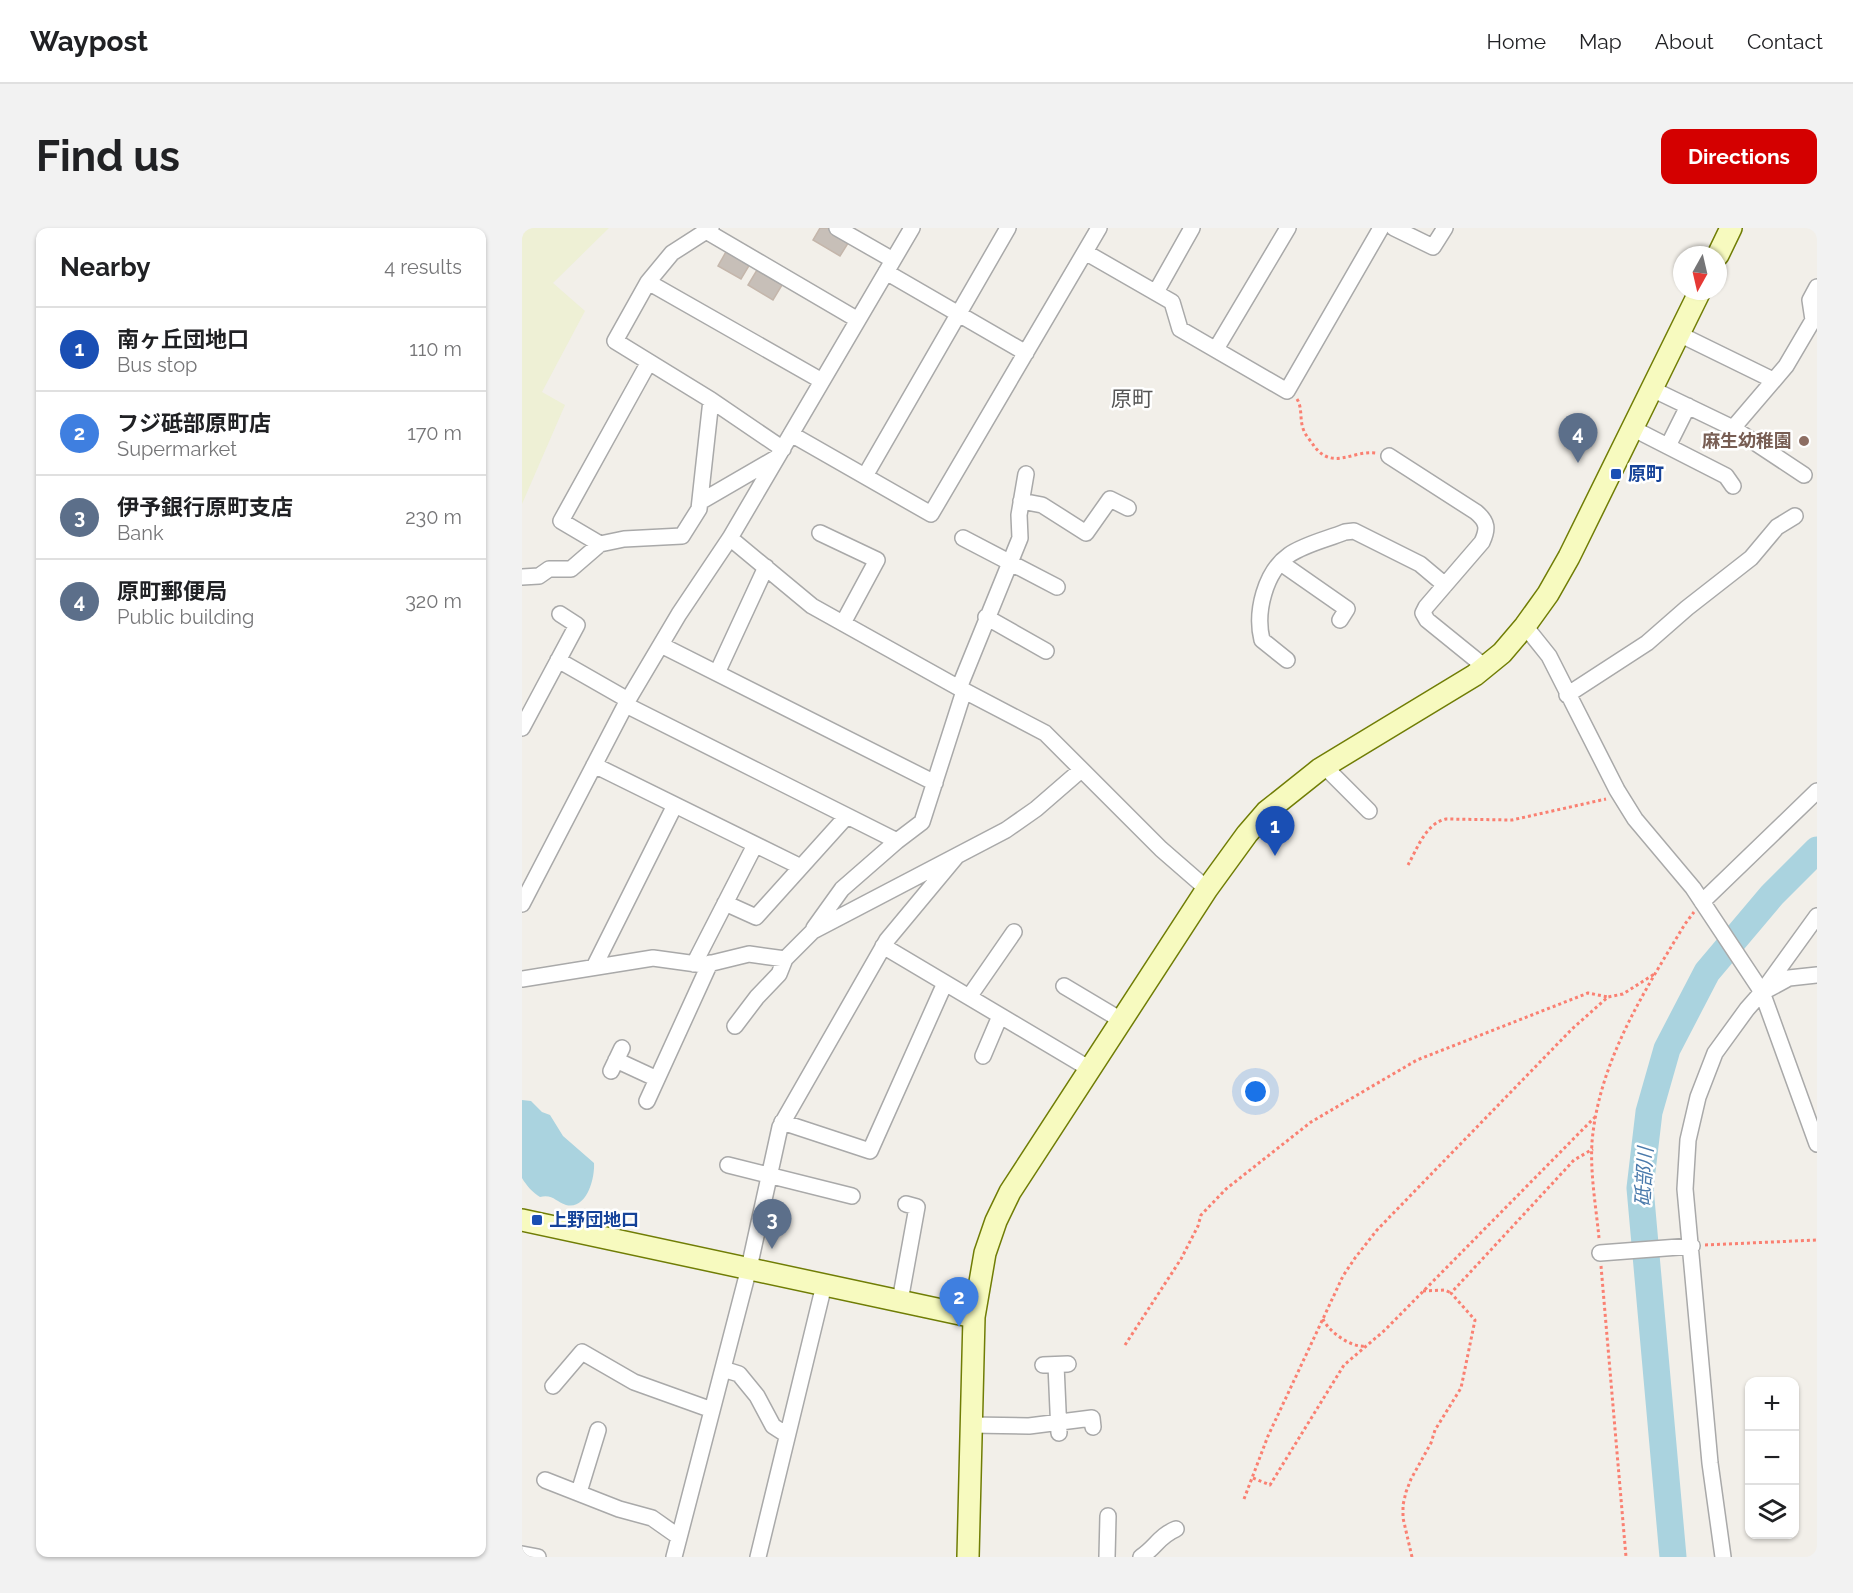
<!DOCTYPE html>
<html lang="en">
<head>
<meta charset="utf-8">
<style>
  :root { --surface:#fff; --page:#f2f2f2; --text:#202124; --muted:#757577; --line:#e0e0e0; --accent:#d40000 }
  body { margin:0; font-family:Raleway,"Noto Sans JP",sans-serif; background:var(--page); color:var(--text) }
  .controls { position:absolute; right:18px; bottom:18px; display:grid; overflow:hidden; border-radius:12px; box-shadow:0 2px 4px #0004 }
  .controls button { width:54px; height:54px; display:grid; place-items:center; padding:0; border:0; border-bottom:2px solid var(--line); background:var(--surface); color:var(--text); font:30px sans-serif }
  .compass { position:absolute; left:1151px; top:18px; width:54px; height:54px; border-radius:50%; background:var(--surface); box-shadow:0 2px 4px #0004; rotate:188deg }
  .you { position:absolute; left:734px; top:864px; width:21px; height:21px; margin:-15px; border:4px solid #fff; border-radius:50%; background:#1a73e8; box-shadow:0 0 0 9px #1a73e833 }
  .badge { display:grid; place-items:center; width:39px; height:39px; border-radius:50%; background:var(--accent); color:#fff; font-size:20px; font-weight:700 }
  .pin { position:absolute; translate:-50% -50px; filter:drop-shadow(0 2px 3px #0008) }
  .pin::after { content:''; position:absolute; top:32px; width:21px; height:18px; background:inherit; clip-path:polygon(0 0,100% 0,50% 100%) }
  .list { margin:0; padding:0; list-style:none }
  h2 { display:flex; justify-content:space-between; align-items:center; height:78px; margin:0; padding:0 24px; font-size:26px }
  h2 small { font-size:20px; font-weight:400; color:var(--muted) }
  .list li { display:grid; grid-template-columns:39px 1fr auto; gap:18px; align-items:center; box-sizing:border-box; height:84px; padding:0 24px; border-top:2px solid var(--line) }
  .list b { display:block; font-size:22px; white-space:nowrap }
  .list p { margin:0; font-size:20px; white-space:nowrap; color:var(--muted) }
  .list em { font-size:20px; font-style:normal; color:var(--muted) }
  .icon { flex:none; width:33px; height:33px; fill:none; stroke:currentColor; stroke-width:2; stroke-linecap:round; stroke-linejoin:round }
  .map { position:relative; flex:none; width:1295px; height:1329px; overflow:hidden; border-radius:12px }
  header { display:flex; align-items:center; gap:36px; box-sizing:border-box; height:84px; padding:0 30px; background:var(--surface); border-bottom:2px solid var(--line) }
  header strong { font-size:28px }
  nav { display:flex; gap:33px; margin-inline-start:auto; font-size:21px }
  .intro { display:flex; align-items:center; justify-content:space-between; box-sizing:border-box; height:144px; padding:0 36px }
  h1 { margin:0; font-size:42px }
  .button { padding:15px 27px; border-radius:12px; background:var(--accent); color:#fff; font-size:21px; font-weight:700 }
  main { display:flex; gap:36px; padding:0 36px }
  aside { flex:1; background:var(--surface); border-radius:12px; box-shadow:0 2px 4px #0004 }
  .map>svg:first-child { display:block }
  .farmland { fill:#eef0d5 }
  .water { fill:#aad3df }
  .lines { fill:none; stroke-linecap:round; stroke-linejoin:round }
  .river { stroke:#aad3df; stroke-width:27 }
  .building { fill:#c7bfb8; stroke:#c4b6ab; stroke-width:1.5 }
  .street-casing { stroke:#a9a9a9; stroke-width:18 }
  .secondary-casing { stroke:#707d05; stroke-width:24 }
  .path { stroke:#fa8072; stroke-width:3; stroke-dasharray:3 3; stroke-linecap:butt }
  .street { stroke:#fff; stroke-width:15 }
  .secondary { stroke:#f7fabf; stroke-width:21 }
  .education-dot { fill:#8d6e63; stroke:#fff; stroke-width:2 }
  .transit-dot { fill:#1a4fb4; stroke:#fff; stroke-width:2 }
  .labels { text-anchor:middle; stroke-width:5; stroke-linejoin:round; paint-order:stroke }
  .education-label { font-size:18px; font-weight:bold; fill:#785e54; stroke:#fff; text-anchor:end }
  .transit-label { font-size:18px; font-weight:bold; fill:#164399; stroke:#fff; text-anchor:start }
  .water-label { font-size:20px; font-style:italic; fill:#4a7aab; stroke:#fff }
  .quarter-label { font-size:21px; fill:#555; stroke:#fff }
</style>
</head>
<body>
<header>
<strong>Waypost</strong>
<nav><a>Home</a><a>Map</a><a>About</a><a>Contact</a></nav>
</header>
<div class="intro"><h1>Find us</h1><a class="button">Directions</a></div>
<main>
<aside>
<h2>Nearby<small>4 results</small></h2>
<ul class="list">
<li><span class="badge" style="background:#1a4fb4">1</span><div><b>南ヶ丘団地口</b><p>Bus stop</p></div><em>110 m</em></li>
<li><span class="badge" style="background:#3f7fe0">2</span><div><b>フジ砥部原町店</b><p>Supermarket</p></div><em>170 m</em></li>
<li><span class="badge" style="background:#5c6f8a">3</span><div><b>伊予銀行原町支店</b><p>Bank</p></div><em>230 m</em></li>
<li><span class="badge" style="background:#5c6f8a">4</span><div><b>原町郵便局</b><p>Public building</p></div><em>320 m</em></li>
</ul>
</aside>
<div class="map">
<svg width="1295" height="1329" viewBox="0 0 1295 1329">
  <rect width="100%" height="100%" fill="#f2efe9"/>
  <path class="farmland" d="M0 0H87L31 55 63 83 20 164 43 177 0 276Z"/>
  <path class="water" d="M0 872 9 873 20 884 28 887 41 908 72 935C73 950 65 982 44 977 34 974 31 966 18 969 11 965 4 957 0 950Z"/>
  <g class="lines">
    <path class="river" d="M1151 1329 1118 960 1127 884 1145 821 1185 744 1250 667 1295 622"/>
  </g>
  <path class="building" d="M298 0H307L328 12 318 28 291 12Z
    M205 22 228 36 219 51 196 38Z
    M235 42 260 57 251 72 226 57Z"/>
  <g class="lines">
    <defs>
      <path id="street" d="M189 0 150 25 126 54 93 113 189 172 261 221
        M315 0 371 32
        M872 0 911 19 923 0
        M184 3 336 92
        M563 24 650 74 658 101 765 163 859 0
        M364 44 504 125
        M126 54 300 153
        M634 64 670 0
        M1157 106 1251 152
        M694 121 766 0
        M1130 161 1211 200 1264 138 1291 92 1288 72 1295 59
        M1110 200 1204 248 1211 258
        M1211 200 1282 247
        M269 206 409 286 577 0
        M1146 218 1166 178
        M867 228 954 284C966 294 966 301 960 314L904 379 901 385 905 392 963 439
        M343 248 486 0
        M499 273 520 277 564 305 588 271 606 280
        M178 274 254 230
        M298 305 355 332 321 395
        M208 310 290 378 437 460 523 505 639 621 685 661
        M441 310 535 359
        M78 316 39 293 127 134
        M759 335 825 381 818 392
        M0 349 17 348 27 341H49L78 316 102 311 160 308 177 281 189 172
        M464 389 524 423
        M1003 398 1027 428 1095 562 1113 591 1171 660 1240 764 1295 916
        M139 417 413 555
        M36 432 106 472
        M765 432 740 412C733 384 743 344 767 327 783 316 806 311 823 304L832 303 898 336 923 357
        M195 445 244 339
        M437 460 498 310 497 287 504 246
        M1045 467 1125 415 1165 380 1229 330 1255 299 1273 288
        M104 477 375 613
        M0 500 55 397 38 386
        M72 537 279 639
        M802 538 847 583
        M1180 674 1295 563
        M203 675 234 689 325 588
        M0 676 106 472 157 386 208 310 390 0
        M292 700 320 661 375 613 400 594 442 463
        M361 718 568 841
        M172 736 233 617
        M72 739 153 577
        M0 751 131 730 182 737 227 726 263 731 291 703 484 602 514 581 559 542
        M542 758 599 792
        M1243 763 1267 750 1295 747
        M447 769 492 704
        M213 798 235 769 257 746 263 731
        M461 828 478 788
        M94 832 135 851
        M89 843 100 820
        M125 873 188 735
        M260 894 348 923 423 755
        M206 937 330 968
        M1078 1025 1170 1018
        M378 1073 395 979 384 976
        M521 1137 546 1136
        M534 1137 537 1205
        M201 1141 217 1146 235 1168 251 1198 265 1207
        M31 1158 60 1124 112 1154 190 1182
        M449 1197 507 1198 570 1190 571 1199
        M23 1252 97 1281 130 1290 157 1309
        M57 1264 76 1202
        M0 1326 16 1329
        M152 1329 227 1040 258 899 365 712 434 629
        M236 1329 302 1057
        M585 1329 586 1288
        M619 1329C634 1319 637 1308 654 1301
        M1201 1329 1188 1235 1163 961 1166 912 1176 869 1193 825 1225 781 1240 764 1295 688"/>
      <path id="secondary" d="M1196 27 1209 0
        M0 992 452 1089
        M446 1329 452 1089 463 1025 474 993 488 964 685 661 725 606 744 584 798 541 953 447 980 425 1003 398 1026 366 1047 329 1178 63"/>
    </defs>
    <use href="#street" class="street-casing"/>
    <use href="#secondary" class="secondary-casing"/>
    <path class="path" d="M775 171C781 181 777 192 782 203 784 208 789 213 792 218 811 243 830 222 854 225
      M886 637C895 621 904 595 924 591L990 592 1084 571
      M1077 1010C1074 979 1068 945 1070 914 1077 833 1122 764 1163 696L1172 684
      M1183 1017 1295 1012
      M1079 1038 1104 1329
      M901 1063 923 1062 929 1065
      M801 1091C806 1103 829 1120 843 1118
      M603 1117 659 1031 676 998 679 987 704 961 789 894 895 832 1066 765 1086 769
      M731 1250 748 1257 822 1137 863 1102 1073 889
      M722 1271 746 1208 821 1048 833 1030 855 1002 1050 801 1086 769 1101 766 1134 745
      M890 1329 881 1290V1277L884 1264 889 1251 909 1215 913 1202 939 1160 953 1092 929 1065 1052 932 1071 921"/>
    <use href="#street" class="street"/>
    <use href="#secondary" class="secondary"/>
  </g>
  <circle class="education-dot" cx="1282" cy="213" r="6"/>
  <g class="transit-dot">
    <rect x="1088" y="240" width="12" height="12" rx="3"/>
    <rect x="9" y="986" width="12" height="12" rx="3"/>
  </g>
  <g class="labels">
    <g class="education-label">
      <text x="1270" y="219">麻生幼稚園</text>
    </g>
    <g class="transit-label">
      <text x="1106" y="252">原町</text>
      <text x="27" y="998">上野団地口</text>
    </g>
    <g class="water-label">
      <text transform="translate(1122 949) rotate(-87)" y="7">砥部川</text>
    </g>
    <g class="quarter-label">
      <text x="610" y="178">原町</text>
    </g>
  </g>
</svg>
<div class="controls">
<button>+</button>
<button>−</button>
<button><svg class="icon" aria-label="layers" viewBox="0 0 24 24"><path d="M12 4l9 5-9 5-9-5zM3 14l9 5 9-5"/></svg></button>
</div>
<svg class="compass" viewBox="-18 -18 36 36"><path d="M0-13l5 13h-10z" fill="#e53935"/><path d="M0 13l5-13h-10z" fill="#757577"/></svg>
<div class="you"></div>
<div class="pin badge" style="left:753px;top:628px;background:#1a4fb4">1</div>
<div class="pin badge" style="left:437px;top:1099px;background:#3f7fe0">2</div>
<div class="pin badge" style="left:250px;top:1021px;background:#5c6f8a">3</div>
<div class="pin badge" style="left:1056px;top:235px;background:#5c6f8a">4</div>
</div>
</main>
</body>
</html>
